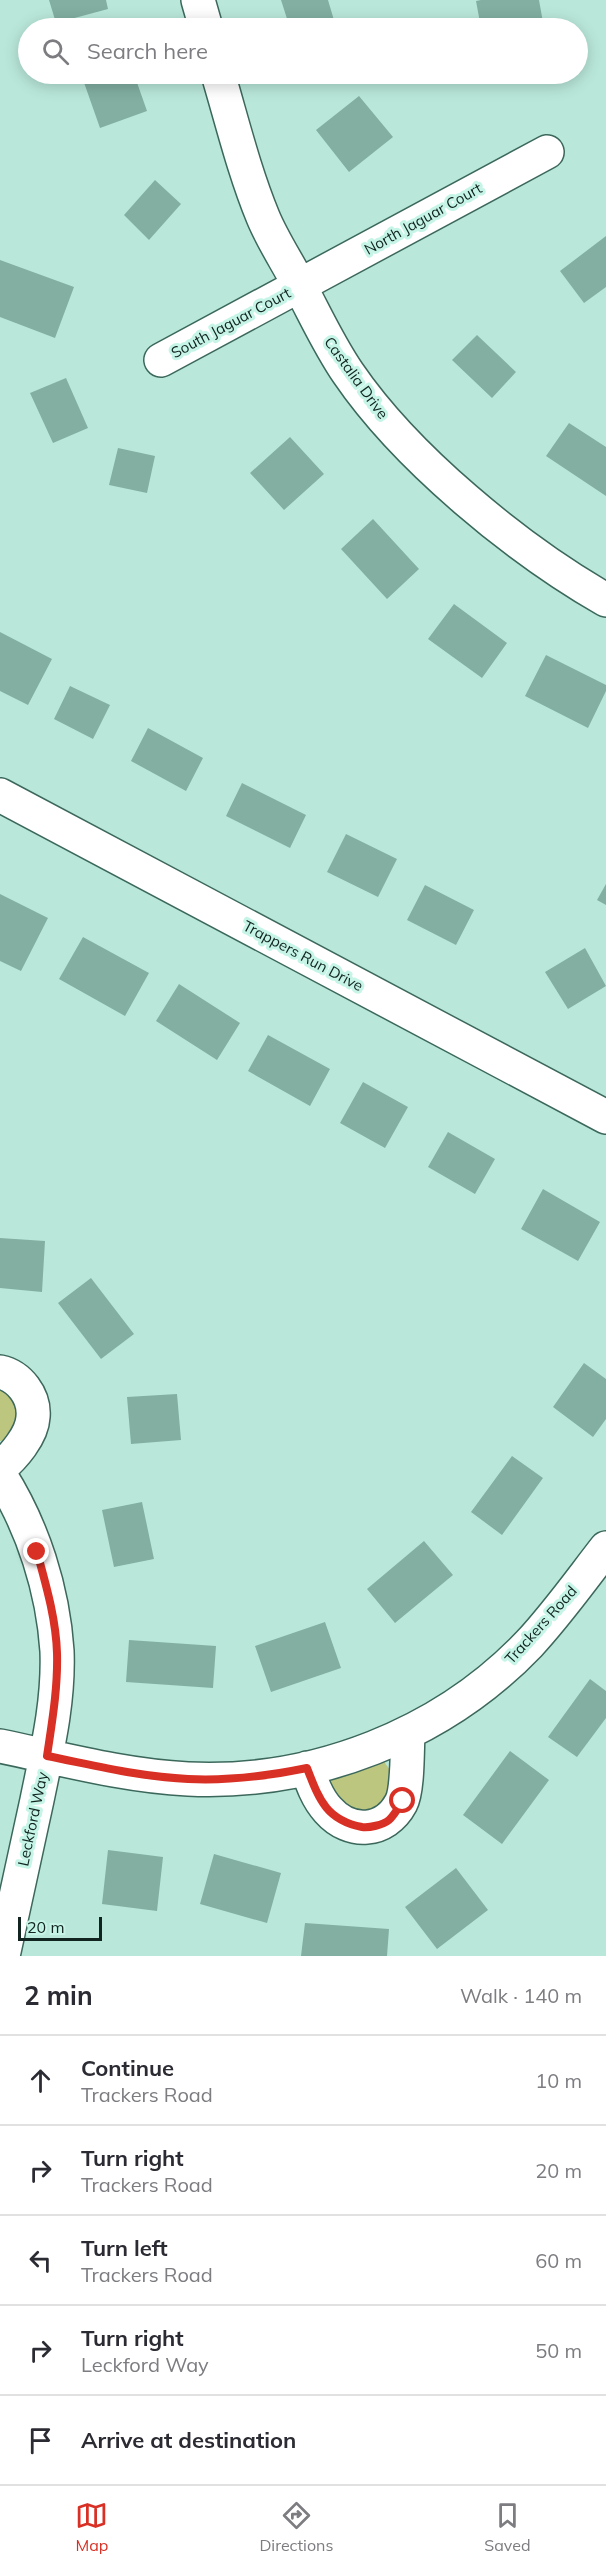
<!DOCTYPE html>
<html lang="en">
<head>
<meta charset="utf-8">
<style>
  :root { --surface:#fff; --page:#f2f2f3; --text:#2b2b33; --muted:#7c7c81; --line:#e1e1e2; --accent:#d93025 }
  body { margin:0; font-family:Mulish,sans-serif; background:var(--page); color:var(--text) }
  .scale { position:absolute; left:18px; bottom:15px; width:84px; box-sizing:border-box; padding-left:6px; border:3px solid #11241f; border-top:0; font-size:16px; line-height:21px; white-space:nowrap; color:#11241f; -webkit-text-stroke:4px #c6f5e7; paint-order:stroke }
  .stop { position:absolute; width:18px; height:18px; margin:-14px; border:4px solid #d93025; border-radius:50%; background:#fff }
  .stop.end { background:#d93025; border-color:#fff; box-shadow:0 2px 6px #0008 }
  .list { margin:0; padding:0; list-style:none }
  h2 { display:flex; justify-content:space-between; align-items:center; height:78px; margin:0; padding:0 24px; font-size:26px }
  h2 small { font-size:20px; font-weight:400; color:var(--muted) }
  .list li { display:grid; grid-template-columns:39px 1fr auto; gap:18px; align-items:center; box-sizing:border-box; height:90px; padding:0 24px; border-top:2px solid var(--line) }
  .list b { display:block; font-size:22px; white-space:nowrap }
  .list p { margin:0; font-size:20px; white-space:nowrap; color:var(--muted) }
  .list em { font-size:20px; font-style:normal; color:var(--muted) }
  .icon { flex:none; width:33px; height:33px; fill:none; stroke:currentColor; stroke-width:2; stroke-linecap:round; stroke-linejoin:round }
  .map { position:relative; flex:none; width:606px; height:1956px; overflow:hidden }
  .search { position:absolute; background:var(--surface); box-shadow:0 3px 15px #0003; left:18px; right:18px; top:18px; height:66px; display:flex; align-items:center; gap:15px; box-sizing:border-box; padding:0 21px; border-radius:33px; color:var(--muted); font-size:22px }
  .sheet { height:528px; background:var(--surface) }
  nav { display:flex; justify-content:space-around; align-items:center; box-sizing:border-box; height:84px; border-top:2px solid var(--line); background:var(--surface); font-size:16px; color:var(--muted) }
  nav a { display:grid; justify-items:center; gap:3px }
  nav .on { color:var(--accent) }
  .map>svg:first-child { display:block }
  .green { fill:#bcc67f }
  .building { fill:#82afa2 }
  .lines { fill:none; stroke-linecap:round; stroke-linejoin:round }
  .minor-casing { stroke:#3c685c; stroke-width:36 }
  .minor { stroke:#fff; stroke-width:33 }
  .route { stroke:#d93025; stroke-width:8 }
  .labels { text-anchor:middle; stroke-width:6; stroke-linejoin:round; paint-order:stroke }
  .street-label { font-size:15px; fill:#11241f; stroke:#c6f5e7 }
</style>
</head>
<body>
<div class="map">
<svg width="606" height="1956" viewBox="0 0 606 1956">
  <rect width="100%" height="100%" fill="#b9e8da"/>
  <path class="green" d="M0 1381 21 1405 11 1439 0 1441Z
    M383 1760 394 1776 393 1794 366 1818C342 1809 333 1808 331 1779Z"/>
  <path class="building" d="M49 0H106L108 9 56 23Z
    M281 0H328L336 27 290 28Z
    M481 0H539L544 28H481L476 1Z
    M81 74H134L147 111 100 128Z
    M359 96 393 137 349 172 316 130Z
    M155 180 181 204 149 240 124 215Z
    M606 236V287L584 303 560 271Z
    M0 260 74 287 55 338 0 317Z
    M477 335 516 372 492 398 452 360Z
    M66 378 88 428 53 443 30 393Z
    M569 423 606 447V496L546 456Z
    M290 437 324 474 284 510 250 473Z
    M118 448 155 456 147 493 109 485Z
    M373 519 419 569 387 599 341 549Z
    M454 604 507 643 482 678 428 639Z
    M0 632 52 659 28 705 0 691Z
    M546 655 606 685V691L588 728 525 696Z
    M70 686 110 705 93 739 54 719Z
    M148 728 203 758 186 791 131 761Z
    M242 783 306 815 290 848 226 816Z
    M346 834 397 859 378 897 327 872Z
    M606 884V905L597 900Z
    M425 885 474 910 456 945 407 920Z
    M0 894 48 918 21 971 0 961Z
    M83 937 149 973 125 1016 59 979Z
    M585 948 606 986 568 1009 545 972Z
    M179 984 240 1023 217 1060 156 1021Z
    M268 1035 330 1069 310 1106 248 1071Z
    M363 1082 408 1107 385 1148 340 1123Z
    M448 1132 495 1159 475 1194 428 1167Z
    M543 1189 600 1222 578 1261 521 1229Z
    M0 1238 45 1241 42 1292 0 1288Z
    M91 1278 134 1334 101 1359 58 1303Z
    M584 1363 606 1379V1419L593 1437 553 1407Z
    M177 1394 181 1440 131 1444 127 1397Z
    M512 1456 543 1478 502 1535 471 1512Z
    M142 1502 154 1559 114 1567 102 1510Z
    M424 1541 453 1575 395 1623 367 1589Z
    M325 1622 341 1668 271 1692 255 1646Z
    M129 1640 216 1646 213 1688 126 1682Z
    M590 1679 606 1691V1718L577 1757 548 1737Z
    M510 1751 549 1780 502 1844 463 1815Z
    M108 1850 163 1857 157 1911 102 1904Z
    M214 1854 281 1873 267 1923 200 1904Z
    M456 1868 488 1910 437 1949 405 1907Z
    M305 1923 389 1929 387 1956H301Z"/>
  <g class="lines">
    <defs>
      <path id="minor" d="M198 0 206 28
        M218 74C232 121 244 171 263 217 272 239 286 260 297 281 314 312 328 344 348 373 406 458 517 549 606 600
        M161 360 547 152
        M0 795 606 1117
        M0 1372C19 1376 35 1396 33 1417 32 1436 13 1457 0 1468
        M0 1475C33 1527 53 1590 57 1651 59 1702 47 1751 37 1800 26 1852 14 1904 3 1956
        M0 1746C62 1759 125 1776 188 1779 314 1785 442 1735 529 1644 557 1614 581 1580 606 1548
        M307 1768C312 1783 317 1798 328 1810 350 1835 385 1833 401 1803 408 1790 407 1749 408 1733"/>
    </defs>
    <use href="#minor" class="minor-casing"/>
    <use href="#minor" class="minor"/>
  </g>
  <g class="lines">
    <path class="route" d="M37 1552C46 1585 56 1619 57 1653 58 1688 52 1722 47 1756 93 1765 140 1777 188 1779 227 1781 268 1776 307 1768 319 1799 326 1820 362 1827 369 1828 383 1825 389 1820 394 1816 399 1806 403 1801"/>
  </g>
  <g class="labels">
    <g class="street-label">
      <text transform="translate(423 219) rotate(-29)" y="5">North Jaguar Court</text>
      <text transform="translate(231 323) rotate(-28)" y="5">South Jaguar Court</text>
      <text transform="translate(356 378) rotate(54)" y="5">Castalia Drive</text>
      <text transform="translate(303 956) rotate(28)" y="5">Trappers Run Drive</text>
      <text transform="translate(541 1625) rotate(-48)" y="5">Trackers Road</text>
      <text transform="translate(33 1819) rotate(-78)" y="5">Leckford Way</text>
    </g>
  </g>
</svg>
<div class="scale">20 m</div>
<div class="stop" style="left:403px;top:1801px"></div>
<div class="stop end" style="left:37px;top:1552px"></div>
<div class="search"><svg class="icon" aria-label="search" viewBox="0 0 24 24"><circle cx="10" cy="10" r="6"/><path d="M15 15l6 6"/></svg>Search here</div>
</div>
<section class="sheet">
<h2>2 min<small>Walk · 140 m</small></h2>
<ul class="list">
<li><svg class="icon" aria-label="ahead" viewBox="0 0 24 24"><path d="M12 20V5M6 11l6-6 6 6"/></svg><div><b>Continue</b><p>Trackers Road</p></div><em>10 m</em></li>
<li><svg class="icon" aria-label="right" viewBox="0 0 24 24"><path d="M7 20v-9h11M14 6l5 5-5 5"/></svg><div><b>Turn right</b><p>Trackers Road</p></div><em>20 m</em></li>
<li><svg class="icon" aria-label="left" viewBox="0 0 24 24"><path d="M17 20v-9H6M10 6l-5 5 5 5"/></svg><div><b>Turn left</b><p>Trackers Road</p></div><em>60 m</em></li>
<li><svg class="icon" aria-label="right" viewBox="0 0 24 24"><path d="M7 20v-9h11M14 6l5 5-5 5"/></svg><div><b>Turn right</b><p>Leckford Way</p></div><em>50 m</em></li>
<li><svg class="icon" aria-label="arrive" viewBox="0 0 24 24"><path d="M6 21V4h12l-3 4 3 4H6"/></svg><div><b>Arrive at destination</b></div></li>
</ul>
</section>
<nav>
<a class="on"><svg class="icon" aria-label="map" viewBox="0 0 24 24"><path d="M3 6l6-2 6 2 6-2v14l-6 2-6-2-6 2zM9 4v14M15 6v14"/></svg>Map</a>
<a><svg class="icon" aria-label="directions" viewBox="0 0 24 24"><path d="M12 3l9 9-9 9-9-9zM9 14v-3h6M13 9l2 2-2 2"/></svg>Directions</a>
<a><svg class="icon" aria-label="saved" viewBox="0 0 24 24"><path d="M7 4h10v16l-5-4-5 4z"/></svg>Saved</a>
</nav>
</body>
</html>
